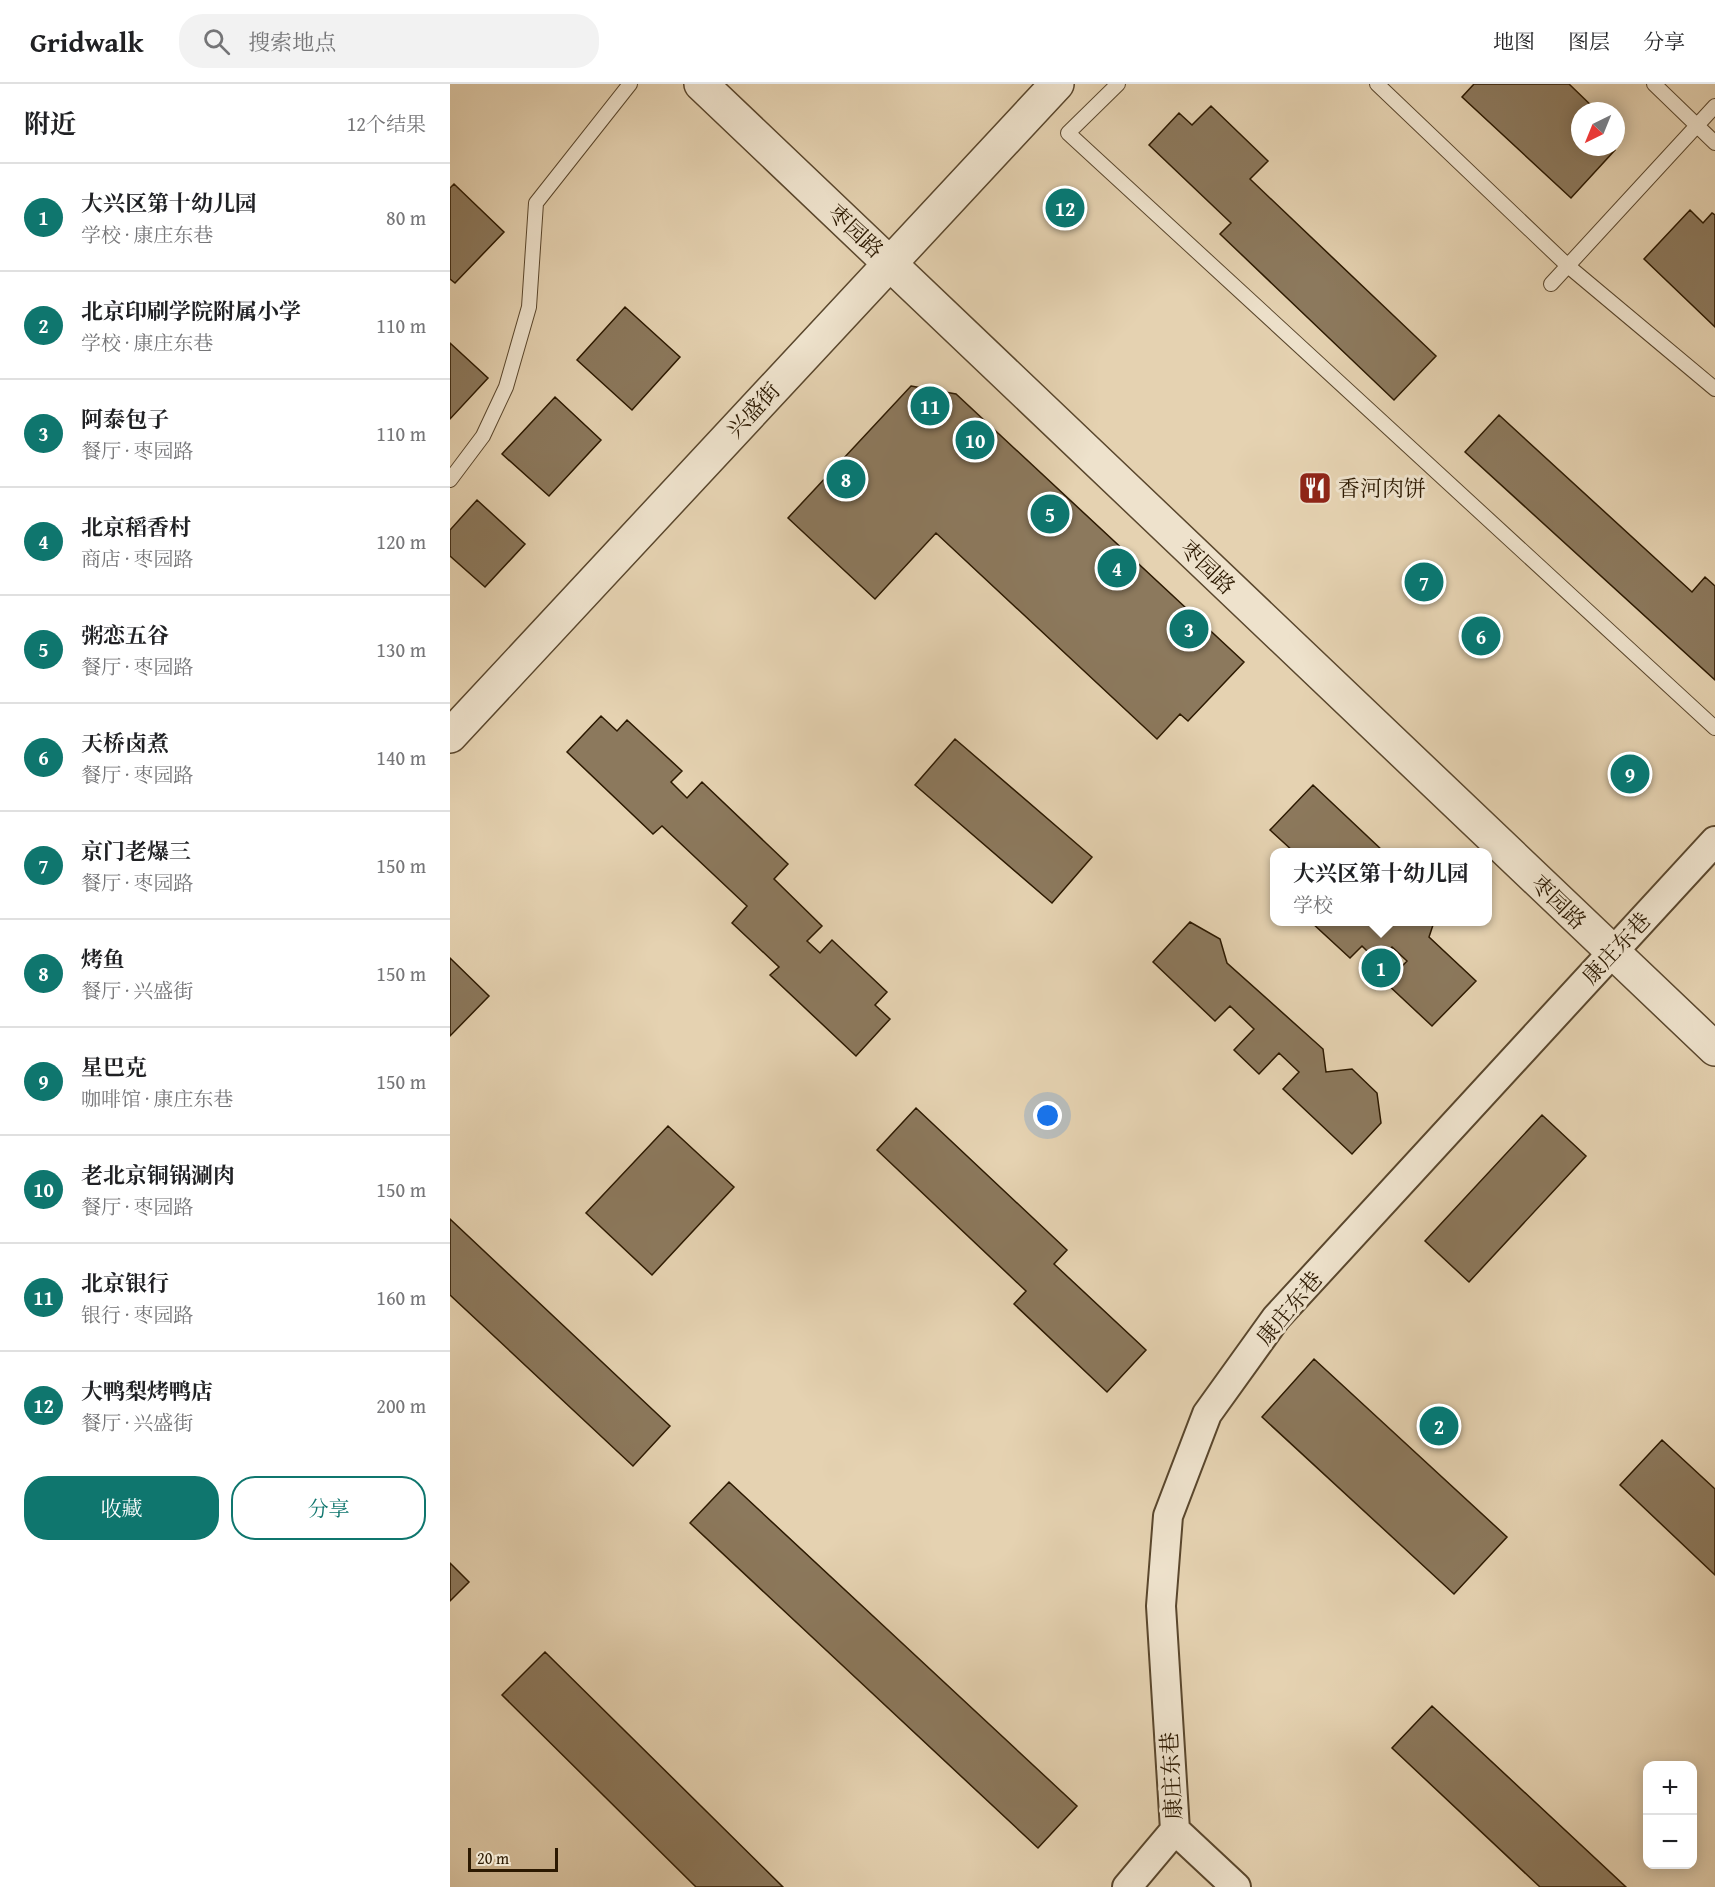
<!DOCTYPE html>
<html lang="zh">
<head>
<meta charset="utf-8">
<style>
  :root { --surface:#fff; --page:#f2f2f2; --text:#202124; --muted:#757577; --line:#e0e0e0; --accent:#0f766e }
  body { margin:0; font-family:"Gentium Book Plus","Noto Serif SC",serif; background:var(--page); color:var(--text) }
  .controls { position:absolute; right:18px; bottom:18px; display:grid; overflow:hidden; border-radius:12px; box-shadow:0 3px 15px #0003 }
  .controls button { width:54px; height:54px; display:grid; place-items:center; padding:0; border:0; border-bottom:2px solid var(--line); background:var(--surface); color:var(--text); font:30px sans-serif }
  .compass { position:absolute; left:1121px; top:18px; width:54px; height:54px; border-radius:50%; background:var(--surface); box-shadow:0 3px 15px #0003; rotate:223deg }
  .scale { position:absolute; left:18px; bottom:15px; width:90px; box-sizing:border-box; padding-left:6px; border:3px solid #2c1901; border-top:0; font-size:16px; line-height:21px; white-space:nowrap; color:#2c1901; -webkit-text-stroke:4px #eee2cc; paint-order:stroke }
  .you { position:absolute; left:598px; top:1032px; width:21px; height:21px; margin:-15px; border:4px solid #fff; border-radius:50%; background:#1a73e8; box-shadow:0 0 0 9px #1a73e833 }
  .badge { display:grid; place-items:center; width:39px; height:39px; border-radius:50%; background:var(--accent); color:#fff; font-size:20px; font-weight:700 }
  .pin { position:absolute; translate:-50% -50%; border:3px solid #fff; box-shadow:0 2px 6px #0006 }
  .popup { position:absolute; left:820px; top:764px; width:222px; height:78px; box-sizing:border-box; display:grid; place-content:center; border-radius:12px; background:var(--surface); filter:drop-shadow(0 2px 4px #0005); font-size:20px; white-space:nowrap; color:var(--muted) }
  .popup b { font-size:22px; color:var(--text) }
  .popup::after { content:''; position:absolute; left:50%; top:100%; margin-left:-12px; border:12px solid transparent; border-top-color:var(--surface) }
  .list { margin:0; padding:0; list-style:none }
  h2 { display:flex; justify-content:space-between; align-items:center; height:78px; margin:0; padding:0 24px; font-size:26px }
  h2 small { font-size:20px; font-weight:400; color:var(--muted) }
  .list li { display:grid; grid-template-columns:39px 1fr auto; gap:18px; align-items:center; box-sizing:border-box; height:108px; padding:0 24px; border-top:2px solid var(--line) }
  .list b { display:block; font-size:22px; white-space:nowrap }
  .list p { margin:0; font-size:20px; white-space:nowrap; color:var(--muted) }
  .list em { font-size:20px; font-style:normal; color:var(--muted) }
  .actions { display:flex; gap:12px; padding:18px 24px }
  .actions a { flex:1; padding:14px 0; border:2px solid var(--accent); border-radius:24px; text-align:center; font-size:21px; color:var(--accent) }
  .actions .main { background:var(--accent); color:#fff }
  .icon { flex:none; width:33px; height:33px; fill:none; stroke:currentColor; stroke-width:2; stroke-linecap:round; stroke-linejoin:round }
  .map { position:relative; flex:none; width:1265px; height:1803px; overflow:hidden }
  header { display:flex; align-items:center; gap:36px; box-sizing:border-box; height:84px; padding:0 30px; background:var(--surface); border-bottom:2px solid var(--line) }
  header strong { font-size:28px }
  nav { display:flex; gap:33px; margin-inline-start:auto; font-size:21px }
  .search { width:420px; height:54px; background:var(--page); display:flex; align-items:center; gap:15px; box-sizing:border-box; padding:0 21px; border-radius:24px; color:var(--muted); font-size:22px }
  main { display:flex }
  aside { flex:1; background:var(--surface) }
  .map>svg:first-child { display:block }
  .building { fill:#8c795d; stroke:#2c1901; stroke-width:1.5 }
  .lines { fill:none; stroke-linecap:round; stroke-linejoin:round }
  .service-casing { stroke:#5a472d; stroke-width:16 }
  .minor-casing { stroke:#5a472d; stroke-width:32 }
  .tertiary-casing { stroke:#5a472d; stroke-width:36 }
  .service { stroke:#eee2cc; stroke-width:14 }
  .minor { stroke:#eee2cc; stroke-width:28 }
  .tertiary { stroke:#eee2cc; stroke-width:33 }
  .labels { text-anchor:middle; stroke-width:6; stroke-linejoin:round; paint-order:stroke }
  .street-label { font-size:22px; fill:#2c1901; stroke:#eee2cc }
  .poi-label { font-size:22px; fill:#2c1901; stroke:#eee2cc; text-anchor:start }
</style>
</head>
<body>
<header>
<strong>Gridwalk</strong>
<div class="search"><svg class="icon" aria-label="search" viewBox="0 0 24 24"><circle cx="10" cy="10" r="6"/><path d="M15 15l6 6"/></svg>搜索地点</div>
<nav><a>地图</a><a>图层</a><a>分享</a></nav>
</header>
<main>
<aside>
<h2>附近<small>12个结果</small></h2>
<ul class="list">
<li><span class="badge">1</span><div><b>大兴区第十幼儿园</b><p>学校 · 康庄东巷</p></div><em>80 m</em></li>
<li><span class="badge">2</span><div><b>北京印刷学院附属小学</b><p>学校 · 康庄东巷</p></div><em>110 m</em></li>
<li><span class="badge">3</span><div><b>阿泰包子</b><p>餐厅 · 枣园路</p></div><em>110 m</em></li>
<li><span class="badge">4</span><div><b>北京稻香村</b><p>商店 · 枣园路</p></div><em>120 m</em></li>
<li><span class="badge">5</span><div><b>粥恋五谷</b><p>餐厅 · 枣园路</p></div><em>130 m</em></li>
<li><span class="badge">6</span><div><b>天桥卤煮</b><p>餐厅 · 枣园路</p></div><em>140 m</em></li>
<li><span class="badge">7</span><div><b>京门老爆三</b><p>餐厅 · 枣园路</p></div><em>150 m</em></li>
<li><span class="badge">8</span><div><b>烤鱼</b><p>餐厅 · 兴盛街</p></div><em>150 m</em></li>
<li><span class="badge">9</span><div><b>星巴克</b><p>咖啡馆 · 康庄东巷</p></div><em>150 m</em></li>
<li><span class="badge">10</span><div><b>老北京铜锅涮肉</b><p>餐厅 · 枣园路</p></div><em>150 m</em></li>
<li><span class="badge">11</span><div><b>北京银行</b><p>银行 · 枣园路</p></div><em>160 m</em></li>
<li><span class="badge">12</span><div><b>大鸭梨烤鸭店</b><p>餐厅 · 兴盛街</p></div><em>200 m</em></li>
</ul>
<div class="actions"><a class="main">收藏</a><a>分享</a></div>
</aside>
<div class="map">
<svg width="1265" height="1803" viewBox="0 0 1265 1803">
  <rect width="100%" height="100%" fill="#e5d2b1"/>
  <filter id="stains"><feTurbulence type="fractalNoise" baseFrequency=".00333" numOctaves="4"/><feColorMatrix values="0 0 0 0 .2 0 0 0 0 .09 0 0 0 0 .02 0 0 0 .5 -.17"/></filter>
  <radialGradient id="worn" r=".72"><stop offset=".6" stop-color="#630" stop-opacity="0"/><stop offset="1" stop-color="#630" stop-opacity=".3"/></radialGradient>
  <path class="building" d="M1024 0H1119L1147 27H1130V63H1161L1165 66 1121 114 1012 13Z
    M761 22 818 77 800 95 986 272 944 316 770 150 781 139 699 61 729 29 742 41Z
    M4 100 54 148 5 199 0 195V104Z
    M1240 126 1253 139 1262 129 1265 131V243L1194 175Z
    M175 223 230 273 182 326 127 276Z
    M0 259 38 294 0 335Z
    M461 302 506 310 794 578 738 637 730 630 707 655 486 449 425 515 338 434Z
    M105 313 151 356 99 412 52 370Z
    M1049 331 1242 508 1255 493 1265 502V596L1015 368Z
    M27 416 75 460 35 503 0 472V446Z
    M151 632 167 647 177 636 232 687 221 698 237 714 252 698 338 780 324 795 372 842 357 857 370 869 382 856 437 908 425 921 440 935 406 972 320 891 329 883 282 839 297 822 212 742 203 750 117 668Z
    M505 655 642 773 602 819 465 701Z
    M863 701 934 768H844L820 746Z
    M740 838 770 855 777 879 873 965 876 988 902 985 927 1009 931 1039 902 1070 833 1005 849 988 829 969 809 990 784 966 804 945 780 922 765 937 703 878Z
    M861 838H984L979 853 1026 897 982 942 936 899 957 877 942 863 928 878 912 862 900 874Z
    M0 874 39 912 0 952Z
    M466 1024 617 1166 604 1180 696 1266 657 1308 564 1220 576 1207 427 1066Z
    M1092 1031 1136 1072 1019 1198 975 1157Z
    M218 1042 284 1103 202 1191 136 1129Z
    M0 1135 220 1342 183 1382 0 1211Z
    M864 1275 1057 1453 1004 1510 812 1333Z
    M1212 1356 1265 1405V1491L1170 1401Z
    M279 1398 627 1722 588 1764 240 1439Z
    M0 1479 19 1498 0 1517Z
    M95 1568 333 1803H246L52 1611Z
    M982 1622 1176 1803H1090L942 1664Z"/>
  <g class="lines">
    <defs>
      <path id="service" d="M668 0 618 49 1265 644
        M927 0 1118 182 1265 305
        M1204 0 1265 59
        M1101 200 1265 22
        M0 396 33 352 56 303 79 223 86 119 180 0"/>
      <path id="minor" d="M725 1746 786 1803
        M677 1803 725 1746 711 1522 718 1432 757 1330 826 1234 1265 757"/>
      <path id="tertiary" d="M251 0 1265 965
        M0 652 607 0"/>
    </defs>
    <use href="#service" class="service-casing"/>
    <use href="#minor" class="minor-casing"/>
    <use href="#tertiary" class="tertiary-casing"/>
    <use href="#service" class="service"/>
    <use href="#minor" class="minor"/>
    <use href="#tertiary" class="tertiary"/>
  </g>
  <defs>
    <symbol id="restaurant-square" viewBox="-11 -11 22 22"><rect x="-9" y="-9" width="18" height="18" rx="4" fill="#8f2418" stroke="#eee2cc"/><path d="M-5-6h1v4h1v-4h1v4h1v-4h1v5L-1.5 .5V6h-2V.5L-5-1ZM5-6V6H3V1.5H1.5Q1.5-4 5-6Z" fill="#fff"/></symbol>
  </defs>
  <g fill-rule="evenodd">
    <use href="#restaurant-square" x="846" y="385" width="38" height="38"/>
  </g>
  <g class="labels">
    <g class="street-label">
      <text transform="translate(406 147) rotate(43)" y="8">枣园路</text>
      <text transform="translate(303 326) rotate(-47)" y="8">兴盛街</text>
      <text transform="translate(758 483) rotate(44)" y="8">枣园路</text>
      <text transform="translate(1109 818) rotate(44)" y="8">枣园路</text>
      <text transform="translate(1166 864) rotate(-47)" y="8">康庄东巷</text>
      <text transform="translate(839 1224) rotate(-50)" y="8">康庄东巷</text>
      <text transform="translate(721 1692) rotate(-93)" y="8">康庄东巷</text>
    </g>
    <g class="poi-label">
      <text x="888" y="412">香河肉饼</text>
    </g>
  </g>
  <rect width="100%" height="100%" filter="url(#stains)"/>
  <rect width="100%" height="100%" fill="url(#worn)"/>
</svg>
<div class="controls">
<button>+</button>
<button>−</button>
</div>
<svg class="compass" viewBox="-18 -18 36 36"><path d="M0-13l5 13h-10z" fill="#e53935"/><path d="M0 13l5-13h-10z" fill="#757577"/></svg>
<div class="scale">20 m</div>
<div class="you"></div>
<div class="pin badge" style="left:931px;top:884px">1</div>
<div class="popup"><b>大兴区第十幼儿园</b>学校</div>
<div class="pin badge" style="left:989px;top:1342px">2</div>
<div class="pin badge" style="left:739px;top:545px">3</div>
<div class="pin badge" style="left:667px;top:484px">4</div>
<div class="pin badge" style="left:600px;top:430px">5</div>
<div class="pin badge" style="left:1031px;top:552px">6</div>
<div class="pin badge" style="left:974px;top:498px">7</div>
<div class="pin badge" style="left:396px;top:395px">8</div>
<div class="pin badge" style="left:1180px;top:690px">9</div>
<div class="pin badge" style="left:525px;top:356px">10</div>
<div class="pin badge" style="left:480px;top:322px">11</div>
<div class="pin badge" style="left:615px;top:124px">12</div>
</div>
</main>
</body>
</html>
